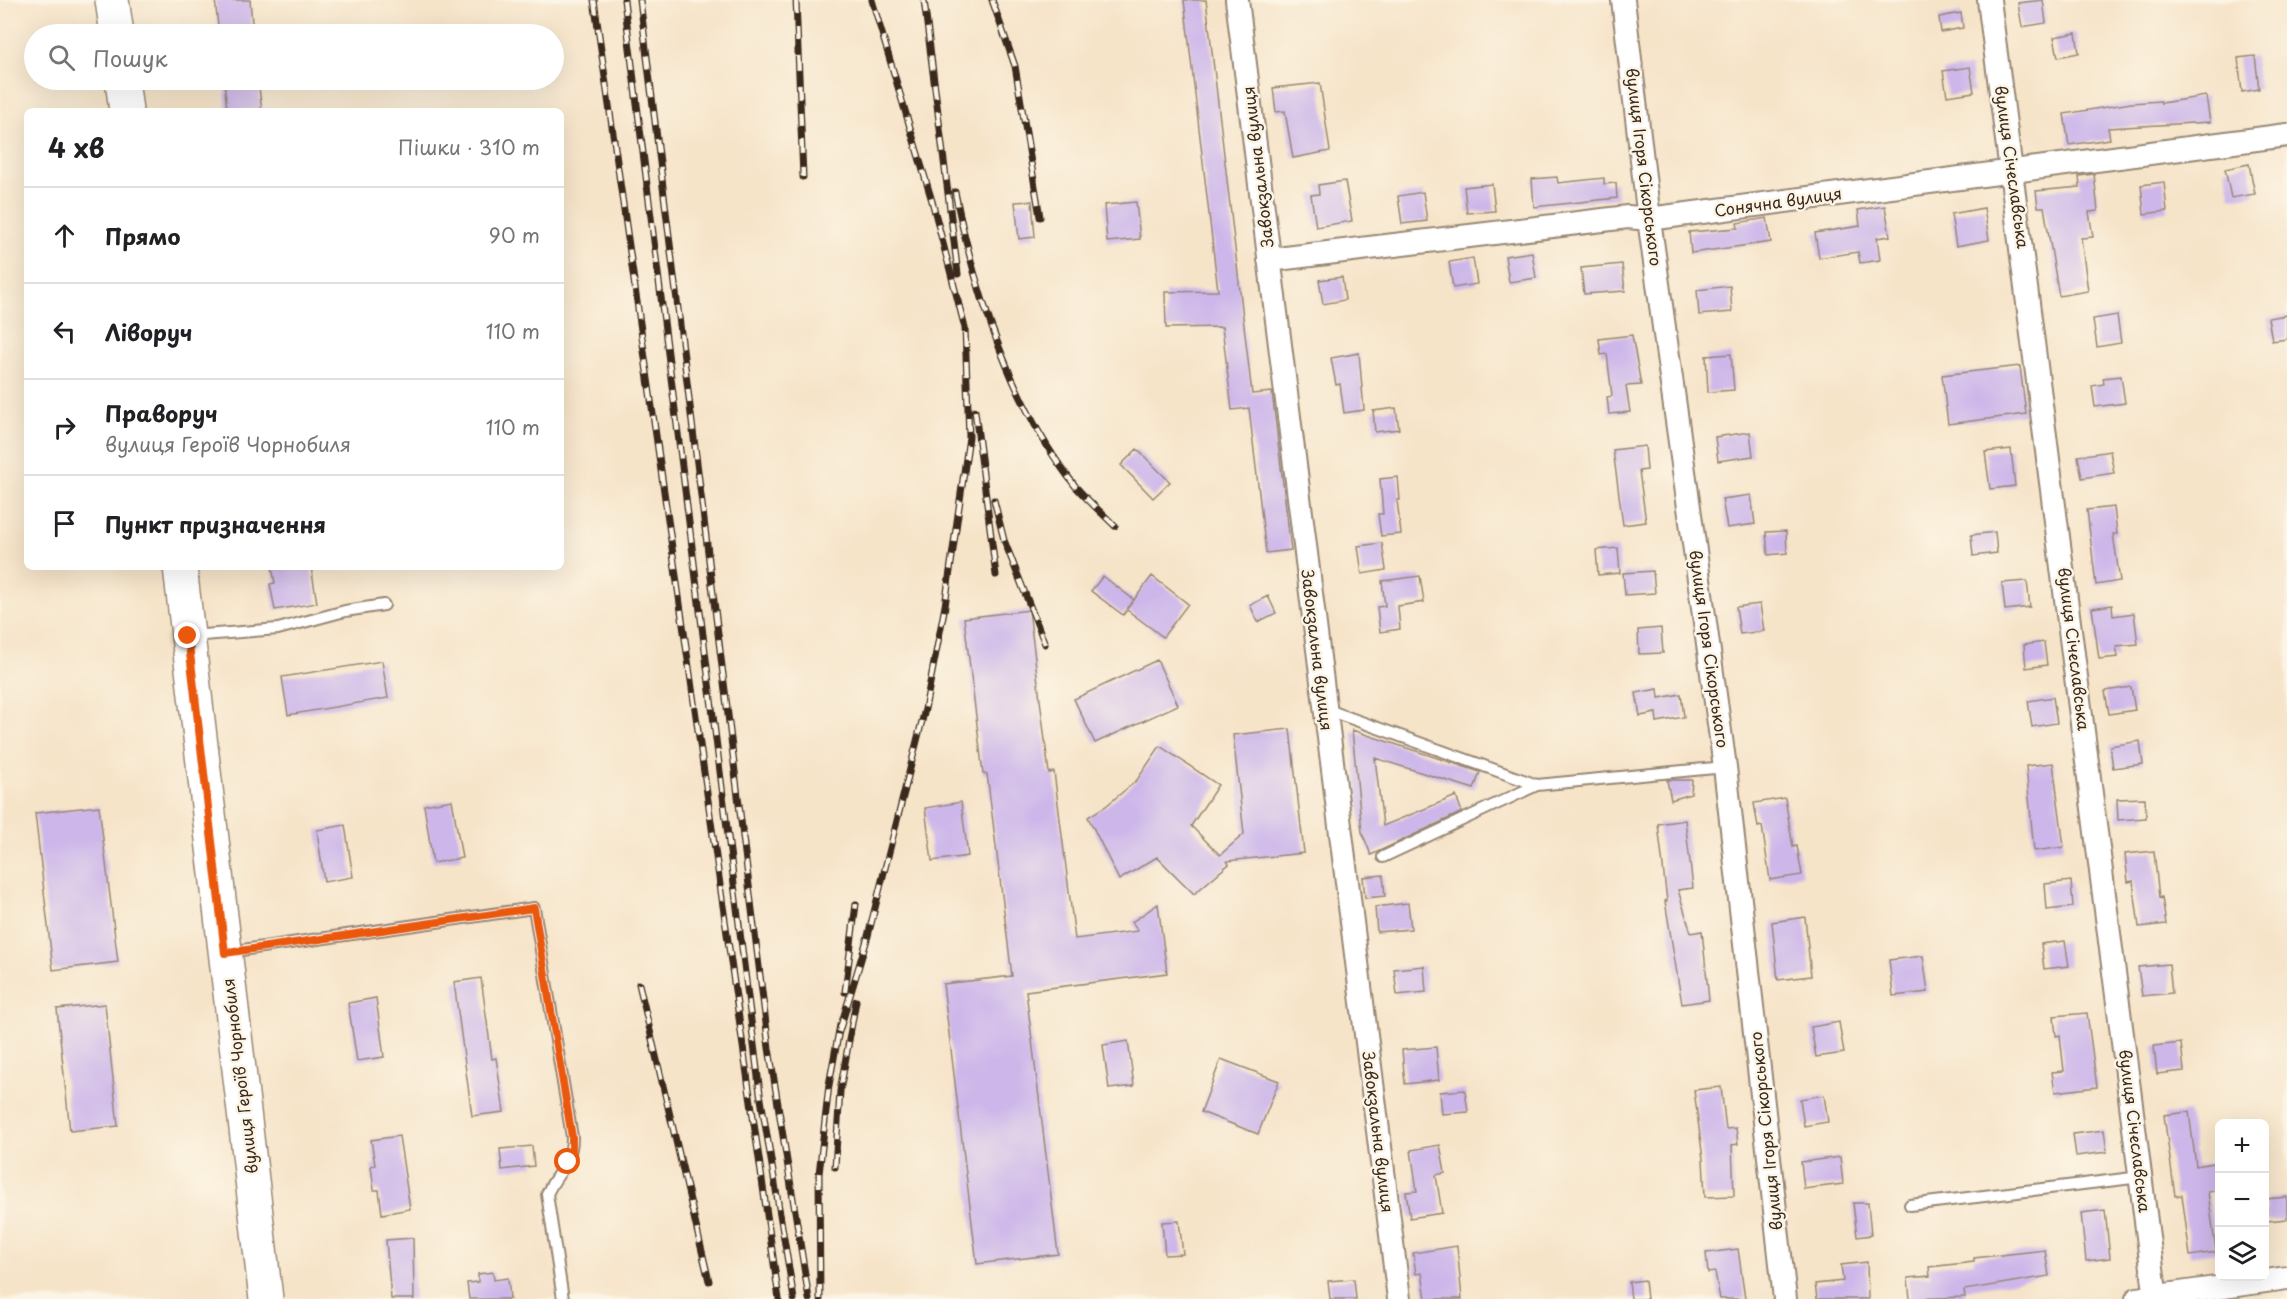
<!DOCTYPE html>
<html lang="uk">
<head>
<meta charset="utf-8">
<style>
  :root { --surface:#fff; --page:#f2f2f2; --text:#202124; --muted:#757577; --line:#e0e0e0 }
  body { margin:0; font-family:"Playpen Sans",sans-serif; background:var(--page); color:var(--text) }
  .controls { position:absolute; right:18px; bottom:18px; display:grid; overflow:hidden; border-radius:9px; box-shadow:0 6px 24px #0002 }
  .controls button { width:54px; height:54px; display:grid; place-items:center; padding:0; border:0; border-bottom:2px solid var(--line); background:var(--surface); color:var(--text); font:30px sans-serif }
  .stop { position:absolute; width:18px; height:18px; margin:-14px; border:4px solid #ea580c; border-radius:50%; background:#fff }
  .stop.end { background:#ea580c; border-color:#fff; box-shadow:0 2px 6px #0008 }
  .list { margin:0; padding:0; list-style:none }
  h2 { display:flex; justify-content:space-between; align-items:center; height:78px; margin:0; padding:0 24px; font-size:26px }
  h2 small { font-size:20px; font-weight:400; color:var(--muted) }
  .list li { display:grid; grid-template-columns:39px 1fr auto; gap:18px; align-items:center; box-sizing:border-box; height:96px; padding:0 24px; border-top:2px solid var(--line) }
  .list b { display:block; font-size:22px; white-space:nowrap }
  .list p { margin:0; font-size:20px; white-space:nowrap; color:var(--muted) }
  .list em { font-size:20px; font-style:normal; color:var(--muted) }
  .icon { flex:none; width:33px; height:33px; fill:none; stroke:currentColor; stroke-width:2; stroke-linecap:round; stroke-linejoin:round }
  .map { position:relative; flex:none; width:2287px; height:1299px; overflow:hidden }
  .search { position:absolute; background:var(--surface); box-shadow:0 6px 24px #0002; left:24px; top:24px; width:540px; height:66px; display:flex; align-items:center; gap:15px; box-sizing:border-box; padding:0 21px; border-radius:33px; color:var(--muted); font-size:22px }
  .panel { position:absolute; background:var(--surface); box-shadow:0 6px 24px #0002; left:24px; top:108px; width:540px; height:462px; border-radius:9px }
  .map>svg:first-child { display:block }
  .building { fill:#ccb6ea }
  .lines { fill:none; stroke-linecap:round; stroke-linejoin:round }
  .lane-casing { stroke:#988774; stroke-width:14 }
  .street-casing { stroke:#988774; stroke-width:26 }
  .primary-casing { stroke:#988774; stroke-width:36 }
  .lane { stroke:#fff; stroke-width:10 }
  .street { stroke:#fff; stroke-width:22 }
  .primary { stroke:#fff; stroke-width:33 }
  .rail-casing { stroke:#3b2a1e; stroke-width:7 }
  .rail { stroke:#fcf5e5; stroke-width:4.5; stroke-dasharray:14; stroke-linecap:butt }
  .route { stroke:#ea580c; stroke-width:8 }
  .labels { text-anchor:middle; stroke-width:5; stroke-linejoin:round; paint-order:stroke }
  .street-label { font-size:16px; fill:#3b2a1e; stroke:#fcf5e5 }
</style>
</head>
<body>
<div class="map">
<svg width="2287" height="1299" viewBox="0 0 2287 1299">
  <rect width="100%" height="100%" fill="#fcf5e5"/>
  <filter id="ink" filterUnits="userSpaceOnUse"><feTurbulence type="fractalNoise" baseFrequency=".0167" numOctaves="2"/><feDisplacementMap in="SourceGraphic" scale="12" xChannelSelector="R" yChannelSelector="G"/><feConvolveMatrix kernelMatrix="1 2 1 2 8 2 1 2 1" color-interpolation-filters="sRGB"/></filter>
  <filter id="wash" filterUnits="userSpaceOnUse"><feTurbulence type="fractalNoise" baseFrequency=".008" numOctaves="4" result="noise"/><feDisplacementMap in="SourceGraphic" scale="24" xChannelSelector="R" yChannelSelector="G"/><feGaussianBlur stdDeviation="1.35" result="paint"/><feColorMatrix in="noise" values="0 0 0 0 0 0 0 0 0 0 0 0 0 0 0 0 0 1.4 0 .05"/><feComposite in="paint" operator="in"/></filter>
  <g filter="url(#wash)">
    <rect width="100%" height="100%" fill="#f6e4c9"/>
    <g id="blocks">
      <path class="building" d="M215 0H250L253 34H219Z
        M1184 0H1206L1252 394 1272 392 1291 550 1266 553 1249 408 1232 410 1222 327 1166 328 1165 292 1218 291Z
        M2043 0 2046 23 2022 27 2018 3Z
        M1961 13 1963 28 1941 32 1939 17Z
        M2076 33 2079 53 2058 57 2054 37Z
        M2255 56 2259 89 2242 92 2238 58Z
        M1970 67 1974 92 1947 96 1943 71Z
        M224 80H258L262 111H227Z
        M1320 83 1330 151 1293 158 1285 111 1276 112 1273 88Z
        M2206 96 2210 122 2108 128 2110 139 2069 145 2064 114 2131 103 2161 101V103Z
        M2249 164 2255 194 2231 198 2225 169Z
        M2094 174 2098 211 2089 212 2093 237 2081 238 2088 291 2059 296 2044 207H2038L2036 191 2080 187 2079 176Z
        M1557 177 1558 183 1604 178V184L1616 183 1617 198 1534 207 1532 179Z
        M1345 181 1352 221 1316 227 1311 195 1319 194 1318 185Z
        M2164 182 2167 211 2144 214 2141 185Z
        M1492 184 1495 211 1467 213 1464 187Z
        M1423 192 1427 221 1402 224 1398 196Z
        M1032 201 1035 237 1019 239 1015 202Z
        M1136 202 1140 239 1107 242 1104 205Z
        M1885 206 1890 236 1877 238 1880 260 1860 263 1858 252 1819 258 1815 233 1860 226 1858 210Z
        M1984 208 1989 240 1956 246 1951 214Z
        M1767 218 1771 242 1691 253 1689 232 1738 228 1737 223Z
        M1532 252 1536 278 1509 282 1505 256Z
        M1473 258 1477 284 1453 288 1449 262Z
        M1622 264 1625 291 1584 294 1581 268Z
        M1342 277 1345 300 1323 304 1319 280Z
        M1730 286 1732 312 1699 315 1697 290Z
        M2117 315 2121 343 2097 347 2093 319Z
        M2287 315V339L2272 341 2268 318Z
        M1632 335 1641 385 1626 386 1630 412 1609 414 1607 397 1612 396 1607 354 1601 355 1599 339Z
        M1359 353 1364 410 1344 413 1340 384 1336 385 1331 358Z
        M1731 354 1734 390 1708 392 1706 356Z
        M2020 366 2026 414 1948 424 1942 375Z
        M2121 376 2125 403 2095 407 2092 386 2104 384 2103 378Z
        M1396 408 1399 429 1375 432 1373 411Z
        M1750 432 1753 456 1718 461 1715 437Z
        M1645 446 1647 470 1639 471 1646 522 1623 525 1613 450Z
        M1137 449 1170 482 1153 498 1121 465Z
        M2011 449 2015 486 1990 489 1985 452Z
        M2110 451 2114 473 2082 478 2078 456Z
        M1398 477 1400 500H1397L1401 534 1381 536 1378 514H1383L1380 479Z
        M1751 495 1755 524 1727 528 1722 499Z
        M2114 507 2117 534H2113L2120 581 2096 585 2087 510Z
        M1786 531 1787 553 1768 555 1766 532Z
        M1995 532 1997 553 1973 556 1971 535Z
        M1382 543 1386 570 1362 574 1358 546Z
        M1618 548 1620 573 1598 575 1596 550Z
        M272 567H311L317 603 275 610 270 584 275 583Z
        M1653 571 1655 593 1625 595 1623 573Z
        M1103 576 1134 600 1127 609 1152 576 1188 604 1163 637 1127 610 1123 615 1091 591Z
        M1420 576 1424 602 1398 606 1400 629 1380 632 1377 607 1385 606 1382 581Z
        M2027 581 2030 607 2005 610 2002 583Z
        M1268 596 1276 613 1258 622 1250 605Z
        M1760 604 1764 631 1740 634 1736 607Z
        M2112 605 2113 616 2134 613 2138 644 2116 646 2118 657 2099 659 2092 608Z
        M1029 610 1049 773 1054 772 1075 939 1138 931 1132 922 1158 904 1167 973 1026 991 1058 1254 977 1264 943 984 1012 976 987 774H983L964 618Z
        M1661 628 1663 653 1639 654 1638 630Z
        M2044 642 2047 665 2026 668 2024 645Z
        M1157 660 1178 705 1095 743 1074 699Z
        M382 661 388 698 288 715 282 677Z
        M2131 687 2135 710 2109 714 2105 691Z
        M1658 689 1659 698 1681 694 1684 717 1657 722 1656 713 1640 716 1636 693Z
        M2053 697 2057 723 2032 727 2028 701Z
        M1290 729 1304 853 1227 861 1229 864 1194 894 1157 857 1119 880 1088 817 1106 806 1137 780 1160 746 1218 785 1191 826 1220 855 1244 834 1233 735Z
        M1352 730 1480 772 1474 789 1375 758 1383 826 1456 796 1462 812 1371 855 1362 832Z
        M2140 741 2143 764 2113 768 2110 746Z
        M2053 763 2064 847 2034 851 2026 766Z
        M1667 780H1692L1691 794 1671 800Z
        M1785 798 1793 847 1797 846 1802 875 1770 880 1762 826 1758 827 1754 803Z
        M2145 798 2146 818 2118 820 2117 799Z
        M452 800 462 858 433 863 424 805Z
        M961 802 968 856 932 861 925 808Z
        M99 806 118 962 53 970 35 813Z
        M1685 820 1693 888 1678 890 1691 933 1702 931 1709 1000 1682 1004 1665 901H1667L1658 824Z
        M345 825 353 877 324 882 317 830Z
        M2154 851 2159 898 2162 897 2166 924 2139 927 2133 881 2128 882 2125 854Z
        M1383 875 1385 896 1365 898 1363 877Z
        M2071 881 2073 907 2047 910 2045 884Z
        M1408 903 1411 929 1377 932 1375 907Z
        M1805 917 1811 976 1778 980 1772 922Z
        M2065 941 2069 966 2044 969 2041 944Z
        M1923 956 1928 992 1893 996 1889 960Z
        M2169 964 2172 993 2142 996 2138 967Z
        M1424 966 1426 992 1397 995 1394 969Z
        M481 978 492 1059 496 1058 504 1112 472 1116 454 982Z
        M376 998 384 1057 357 1061 348 1003Z
        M105 1004 118 1126 70 1131 57 1009Z
        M2087 1013 2097 1087 2055 1092 2052 1072 2064 1071 2060 1035 2056 1036 2054 1016Z
        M1839 1022 1844 1053 1816 1057 1811 1027Z
        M1128 1041 1134 1086 1109 1089 1103 1045Z
        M2181 1043 2184 1071 2157 1074 2154 1046Z
        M1436 1047 1439 1080 1405 1084 1402 1050Z
        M1221 1059 1279 1081 1258 1134 1201 1112Z
        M1721 1087 1726 1129 1736 1128 1738 1144 1732 1145 1734 1196 1705 1197 1703 1159 1694 1090Z
        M1465 1090 1468 1112 1442 1114 1440 1092Z
        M1824 1095 1828 1122 1804 1126 1800 1099Z
        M2189 1112 2196 1166 2220 1162V1190L2208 1192 2216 1252 2190 1256 2182 1195 2175 1196 2164 1115Z
        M2104 1130 2107 1152 2076 1156 2073 1134Z
        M399 1136 410 1209 382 1214 379 1190H374L371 1166 375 1165 371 1140Z
        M1440 1145 1445 1173 1436 1175 1442 1213 1410 1218 1406 1192 1417 1191 1411 1150Z
        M532 1146 534 1166 502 1170 500 1149Z
        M1840 1157 1843 1184 1804 1189 1801 1162Z
        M2287 1197V1219L2267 1221 2266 1199Z
        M1853 1203H1868L1871 1235 1857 1237Z
        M2105 1210 2110 1258 2086 1261 2081 1213Z
        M1179 1221 1183 1254 1165 1255 1162 1222Z
        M413 1238 414 1299H391L386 1240Z
        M1457 1246 1462 1299H1426L1422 1273 1416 1274 1413 1253Z
        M1738 1249 1745 1299H1720L1715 1272 1708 1273 1706 1253Z
        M2045 1250 2049 1276 1964 1290 1965 1297 1910 1299 1908 1278 1930 1276 1929 1267 1974 1262V1258Z
        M1867 1262 1868 1299H1817L1815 1284 1843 1281 1841 1265Z
        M493 1272 494 1280 508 1278 510 1299H469L467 1283 478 1282V1274Z
        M1354 1279 1356 1299H1330L1328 1281Z
        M1645 1280 1647 1299H1631L1629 1282Z"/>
    </g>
  </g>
  <g filter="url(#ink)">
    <use href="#blocks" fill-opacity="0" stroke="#988774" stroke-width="1.5"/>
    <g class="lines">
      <defs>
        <path id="lane" d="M191 636 278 629 345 611 384 605
          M1325 709 1537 785 1725 767
          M1383 857 1537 785
          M228 952 534 908 572 1137C572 1165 557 1171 547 1194L563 1299
          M1910 1205 2141 1177"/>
        <path id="street" d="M1237 0 1399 1299
          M1623 0 1649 219 1725 767 1785 1299
          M1989 0 2156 1299
          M1269 260 1628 217 1649 219 2287 135
          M2137 1299 2287 1278"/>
        <path id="primary" d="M112 0 117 34
          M122 80 126 111
          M180 567 266 1299"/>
      </defs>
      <use href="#lane" class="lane-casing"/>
      <use href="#street" class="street-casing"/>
      <use href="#primary" class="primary-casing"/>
      <use href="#lane" class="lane"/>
      <use href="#street" class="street"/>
      <use href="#primary" class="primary"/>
      <defs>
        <path id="rail" d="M594 0 779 1299
          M624 0 760 1093 794 1299
          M640 0 769 1048 809 1299
          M796 0 803 177
          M924 0 958 274
          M992 0 1015 66 1040 217
          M955 192C974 289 1013 409 1076 487 1088 501 1102 513 1115 526
          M975 411 996 575
          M994 500 1004 540 1045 644
          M639 984 709 1281
          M845 992 856 904
          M839 1032 868 936 925 709 945 606 969 437 965 328 932 201 872 0
          M835 1167 840 1091 856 1001
          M820 1299 819 1174 829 1085 840 1025"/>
      </defs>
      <use href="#rail" class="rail-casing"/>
      <use href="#rail" class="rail"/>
    </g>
  </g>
  <g class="lines" filter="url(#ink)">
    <path class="route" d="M188 636 225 953 534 908 572 1137V1153L568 1162"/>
  </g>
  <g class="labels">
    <g class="street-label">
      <text transform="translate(1258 167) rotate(-97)" y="6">Завокзальна вулиця</text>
      <text transform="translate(1644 167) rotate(83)" y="6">вулиця Ігоря Сікорського</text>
      <text transform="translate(2012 167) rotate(82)" y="6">вулиця Січеславська</text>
      <text transform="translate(1778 202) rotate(-8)" y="6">Сонячна вулиця</text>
      <text transform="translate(1709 649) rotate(82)" y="6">вулиця Ігоря Сікорського</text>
      <text transform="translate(2074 649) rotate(83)" y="6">вулиця Січеславська</text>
      <text transform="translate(1317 650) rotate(83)" y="6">Завокзальна вулиця</text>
      <text transform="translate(240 1076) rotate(-97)" y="6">вулиця Героїв Чорнобиля</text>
      <text transform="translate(1766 1131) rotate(-96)" y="6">вулиця Ігоря Сікорського</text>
      <text transform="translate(2135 1131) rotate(83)" y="6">вулиця Січеславська</text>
      <text transform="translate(1378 1132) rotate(83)" y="6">Завокзальна вулиця</text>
    </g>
  </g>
</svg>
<div class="controls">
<button>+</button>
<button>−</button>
<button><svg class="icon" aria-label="layers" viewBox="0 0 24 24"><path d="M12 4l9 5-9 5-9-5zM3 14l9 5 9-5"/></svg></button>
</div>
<div class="stop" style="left:568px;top:1162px"></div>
<div class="stop end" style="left:188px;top:636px"></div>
<div class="search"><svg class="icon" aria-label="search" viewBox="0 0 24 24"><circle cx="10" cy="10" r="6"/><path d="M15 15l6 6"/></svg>Пошук</div>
<section class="panel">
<h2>4 хв<small>Пішки · 310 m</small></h2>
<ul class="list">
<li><svg class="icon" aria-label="ahead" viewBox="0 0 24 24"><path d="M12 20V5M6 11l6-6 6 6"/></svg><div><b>Прямо</b></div><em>90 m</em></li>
<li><svg class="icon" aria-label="left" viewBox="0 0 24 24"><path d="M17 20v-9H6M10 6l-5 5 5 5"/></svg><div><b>Ліворуч</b></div><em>110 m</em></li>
<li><svg class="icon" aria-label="right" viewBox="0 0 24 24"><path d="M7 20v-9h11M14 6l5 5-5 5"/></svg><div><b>Праворуч</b><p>вулиця Героїв Чорнобиля</p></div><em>110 m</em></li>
<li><svg class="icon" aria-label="arrive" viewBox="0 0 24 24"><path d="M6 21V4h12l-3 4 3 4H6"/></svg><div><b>Пункт призначення</b></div></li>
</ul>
</section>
</div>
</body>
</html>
